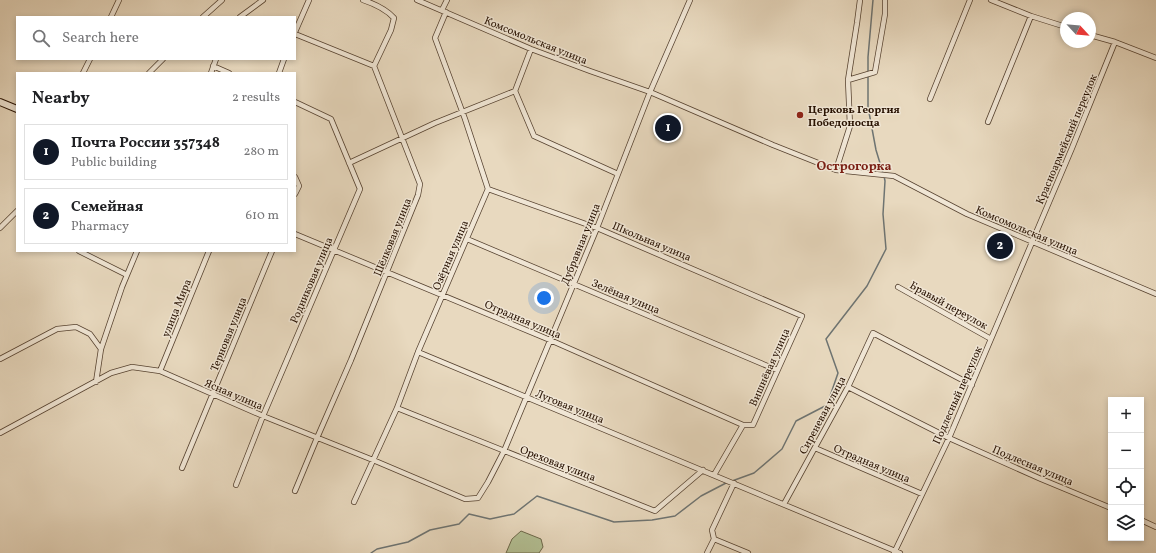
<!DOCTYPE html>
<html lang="en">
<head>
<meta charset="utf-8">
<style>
  :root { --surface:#fff; --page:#f6f6f6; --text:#202124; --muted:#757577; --line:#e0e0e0; --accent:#111827 }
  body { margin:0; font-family:Vollkorn,serif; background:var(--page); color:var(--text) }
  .controls { position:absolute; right:12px; bottom:12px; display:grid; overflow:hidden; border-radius:0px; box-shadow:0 2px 6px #0003 }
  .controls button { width:36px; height:36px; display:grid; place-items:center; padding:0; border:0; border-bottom:1px solid var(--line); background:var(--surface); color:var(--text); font:20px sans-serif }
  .compass { position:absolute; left:1060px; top:12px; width:36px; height:36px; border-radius:50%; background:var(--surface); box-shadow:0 2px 6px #0003; rotate:116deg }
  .you { position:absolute; left:544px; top:298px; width:14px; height:14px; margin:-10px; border:3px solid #fff; border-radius:50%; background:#1a73e8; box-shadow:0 0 0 6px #1a73e833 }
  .badge { display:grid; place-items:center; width:26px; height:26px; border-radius:50%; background:var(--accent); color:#fff; font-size:13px; font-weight:700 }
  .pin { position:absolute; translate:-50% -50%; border:2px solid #fff; box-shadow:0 1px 4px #0006 }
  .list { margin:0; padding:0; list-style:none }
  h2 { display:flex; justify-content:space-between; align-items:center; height:52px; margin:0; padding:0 16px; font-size:17px }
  h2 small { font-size:13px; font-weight:400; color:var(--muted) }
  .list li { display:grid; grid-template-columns:26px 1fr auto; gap:12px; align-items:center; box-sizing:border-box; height:56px; margin:0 8px 8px; padding:0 8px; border:1px solid var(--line); border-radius:0px }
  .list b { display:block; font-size:15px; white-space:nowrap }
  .list p { margin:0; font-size:13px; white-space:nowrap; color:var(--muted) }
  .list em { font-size:13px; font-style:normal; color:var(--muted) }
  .icon { flex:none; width:22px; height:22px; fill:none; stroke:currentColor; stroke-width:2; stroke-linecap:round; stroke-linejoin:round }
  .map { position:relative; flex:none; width:1156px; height:553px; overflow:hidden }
  .search { position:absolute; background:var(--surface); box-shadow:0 2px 6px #0003; left:16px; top:16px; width:280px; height:44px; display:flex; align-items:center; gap:10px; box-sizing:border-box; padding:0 14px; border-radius:0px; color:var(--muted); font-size:15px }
  .panel { position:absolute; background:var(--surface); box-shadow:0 2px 6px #0003; left:16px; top:72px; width:280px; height:180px; border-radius:0px }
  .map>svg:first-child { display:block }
  .green { fill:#b3c094; stroke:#6c684a }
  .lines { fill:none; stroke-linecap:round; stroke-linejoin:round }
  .stream { stroke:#6e7472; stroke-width:1.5 }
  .street-casing { stroke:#564230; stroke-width:6 }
  .secondary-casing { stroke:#261000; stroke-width:8 }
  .street { stroke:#f0e6d5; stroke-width:4.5 }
  .secondary { stroke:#f0e6d5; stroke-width:6 }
  .poi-dot { fill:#8f2418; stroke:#f0e6d5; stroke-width:1.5 }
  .labels { text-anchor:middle; stroke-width:3; stroke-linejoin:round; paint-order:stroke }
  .street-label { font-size:11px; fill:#261000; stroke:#f0e6d5 }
  .poi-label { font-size:11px; font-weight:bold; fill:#261000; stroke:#f0e6d5; text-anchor:start }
  .quarter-label { font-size:13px; font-weight:bold; fill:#7a1f14; stroke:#f0e6d5 }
</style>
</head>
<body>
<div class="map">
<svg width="1156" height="553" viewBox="0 0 1156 553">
  <rect width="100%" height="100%" fill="#e8d9bf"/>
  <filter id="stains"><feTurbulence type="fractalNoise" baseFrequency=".005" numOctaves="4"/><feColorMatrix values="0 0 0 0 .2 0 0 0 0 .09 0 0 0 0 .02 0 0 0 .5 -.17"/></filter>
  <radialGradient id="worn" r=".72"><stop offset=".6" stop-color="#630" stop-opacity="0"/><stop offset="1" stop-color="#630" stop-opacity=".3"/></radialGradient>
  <path class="green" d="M521 531 541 539 543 547 539 553H506L512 539Z"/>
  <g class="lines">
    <path class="stream" d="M868 73V57L873 0
      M868 76V107L876 150 883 173
      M732 481 754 473 782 449 796 421 827 405 838 373 826 339 867 286 886 249 883 214 885 181 884 176
      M371 553 377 549 408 542 430 530 459 524 469 514 490 519 514 514 537 496 614 522 652 520 675 516 701 496 726 483"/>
    <defs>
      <path id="street" d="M363 0C375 4 386 9 394 18L391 30 374 66
        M417 0 531 49 590 71 650 92 773 145 836 170 894 176 967 214 1156 294
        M991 0 1031 16 1066 27
        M442 10 447 0
        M111 17 119 0
        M203 17 222 0
        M240 17 263 0
        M295 32 309 0
        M1090 35 1115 42 1156 58
        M531 49 515 91 534 136 618 174
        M213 66 229 73
        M83 73 90 59
        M149 73 163 59
        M211 73 216 59
        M279 73 284 59
        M848 80 875 72 885 14V0
        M930 99 970 0
        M988 122 1031 16
        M349 163 435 123 515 91
        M836 170 850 126 848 80 857 23 860 0
        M295 177 299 186 295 194
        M488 189 597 228 802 316 753 425H743L714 475
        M0 228 17 211
        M295 234 550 340 743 425
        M467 239 777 370
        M79 251 127 275
        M898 287 991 339
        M418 352 900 553
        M0 359 57 329 76 327 90 334 101 349
        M160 371 209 251
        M96 382 101 349 122 287 137 251
        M848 387 949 438 1041 479 1111 508
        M397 408 655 511 703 470
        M0 433 111 373 132 367 160 371 263 416 373 460 465 499 478 498 488 482 504 451 597 228 650 92 690 0
        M815 448 922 494
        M182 468 272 251
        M236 485 263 416 360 189 331 119 295 102
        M295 491 317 438 351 360 418 195 420 184 374 66 295 34
        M354 502 397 408 418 352 488 189 465 119 435 38 446 12
        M784 504 848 387 873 333 972 385
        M1141 520 1156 527
        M714 539 748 553
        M707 553 714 539 712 530 734 483
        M894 553 949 438 1072 148 1115 42"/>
      <path id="secondary" d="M0 102 17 109"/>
    </defs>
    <use href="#street" class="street-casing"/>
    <use href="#secondary" class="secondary-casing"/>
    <use href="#street" class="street"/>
    <use href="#secondary" class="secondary"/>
  </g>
  <circle class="poi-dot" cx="800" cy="115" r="4"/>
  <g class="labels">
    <g class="street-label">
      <text transform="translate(536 40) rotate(22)" y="4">Комсомольская улица</text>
      <text transform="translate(1066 139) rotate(-67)" y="4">Красноармейский переулок</text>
      <text transform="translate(1027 230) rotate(23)" y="4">Комсомольская улица</text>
      <text transform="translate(392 237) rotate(-68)" y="4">Шёлковая улица</text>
      <text transform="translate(652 241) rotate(23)" y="4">Школьная улица</text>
      <text transform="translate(580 244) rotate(-68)" y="4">Дубравная улица</text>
      <text transform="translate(450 255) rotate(-67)" y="4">Озёрная улица</text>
      <text transform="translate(311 280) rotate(-67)" y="4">Родниковая улица</text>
      <text transform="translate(626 296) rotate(23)" y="4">Зелёная улица</text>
      <text transform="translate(949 305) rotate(29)" y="4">Бравый переулок</text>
      <text transform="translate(176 308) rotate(-68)" y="4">улица Мира</text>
      <text transform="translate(523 319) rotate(23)" y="4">Отрадная улица</text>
      <text transform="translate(228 334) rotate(-68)" y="4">Терновая улица</text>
      <text transform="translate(769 367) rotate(-66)" y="4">Вишнёвая улица</text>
      <text transform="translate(234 394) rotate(23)" y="4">Ясная улица</text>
      <text transform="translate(957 395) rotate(-66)" y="4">Подлесный переулок</text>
      <text transform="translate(570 406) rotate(22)" y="4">Луговая улица</text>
      <text transform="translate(822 415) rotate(-62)" y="4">Сиреневая улица</text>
      <text transform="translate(558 463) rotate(21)" y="4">Ореховая улица</text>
      <text transform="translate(872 463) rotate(23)" y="4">Отрадная улица</text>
      <text transform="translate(1033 465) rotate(23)" y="4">Подлесная улица</text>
    </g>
    <g class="poi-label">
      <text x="808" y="113">Церковь Георгия<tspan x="808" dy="13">Победоносца</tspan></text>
    </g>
    <g class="quarter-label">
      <text x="854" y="170">Острогорка</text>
    </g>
  </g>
  <rect width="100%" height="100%" filter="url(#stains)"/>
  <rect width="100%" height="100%" fill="url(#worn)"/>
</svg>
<div class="controls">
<button>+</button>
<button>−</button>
<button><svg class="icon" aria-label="locate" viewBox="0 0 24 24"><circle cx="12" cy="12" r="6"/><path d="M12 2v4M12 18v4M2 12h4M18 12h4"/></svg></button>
<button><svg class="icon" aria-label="layers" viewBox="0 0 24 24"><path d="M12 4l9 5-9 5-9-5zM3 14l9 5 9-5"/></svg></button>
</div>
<svg class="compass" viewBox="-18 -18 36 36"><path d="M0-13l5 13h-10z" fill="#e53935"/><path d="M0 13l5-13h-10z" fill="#757577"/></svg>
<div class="you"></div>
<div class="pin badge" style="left:668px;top:128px">1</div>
<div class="pin badge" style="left:1000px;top:246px">2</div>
<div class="search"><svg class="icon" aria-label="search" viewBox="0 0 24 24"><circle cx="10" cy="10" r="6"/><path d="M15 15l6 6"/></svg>Search here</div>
<section class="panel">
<h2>Nearby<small>2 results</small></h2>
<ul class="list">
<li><span class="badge">1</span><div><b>Почта России 357348</b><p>Public building</p></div><em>280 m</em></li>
<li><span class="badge">2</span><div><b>Семейная</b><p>Pharmacy</p></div><em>610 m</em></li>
</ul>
</section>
</div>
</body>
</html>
